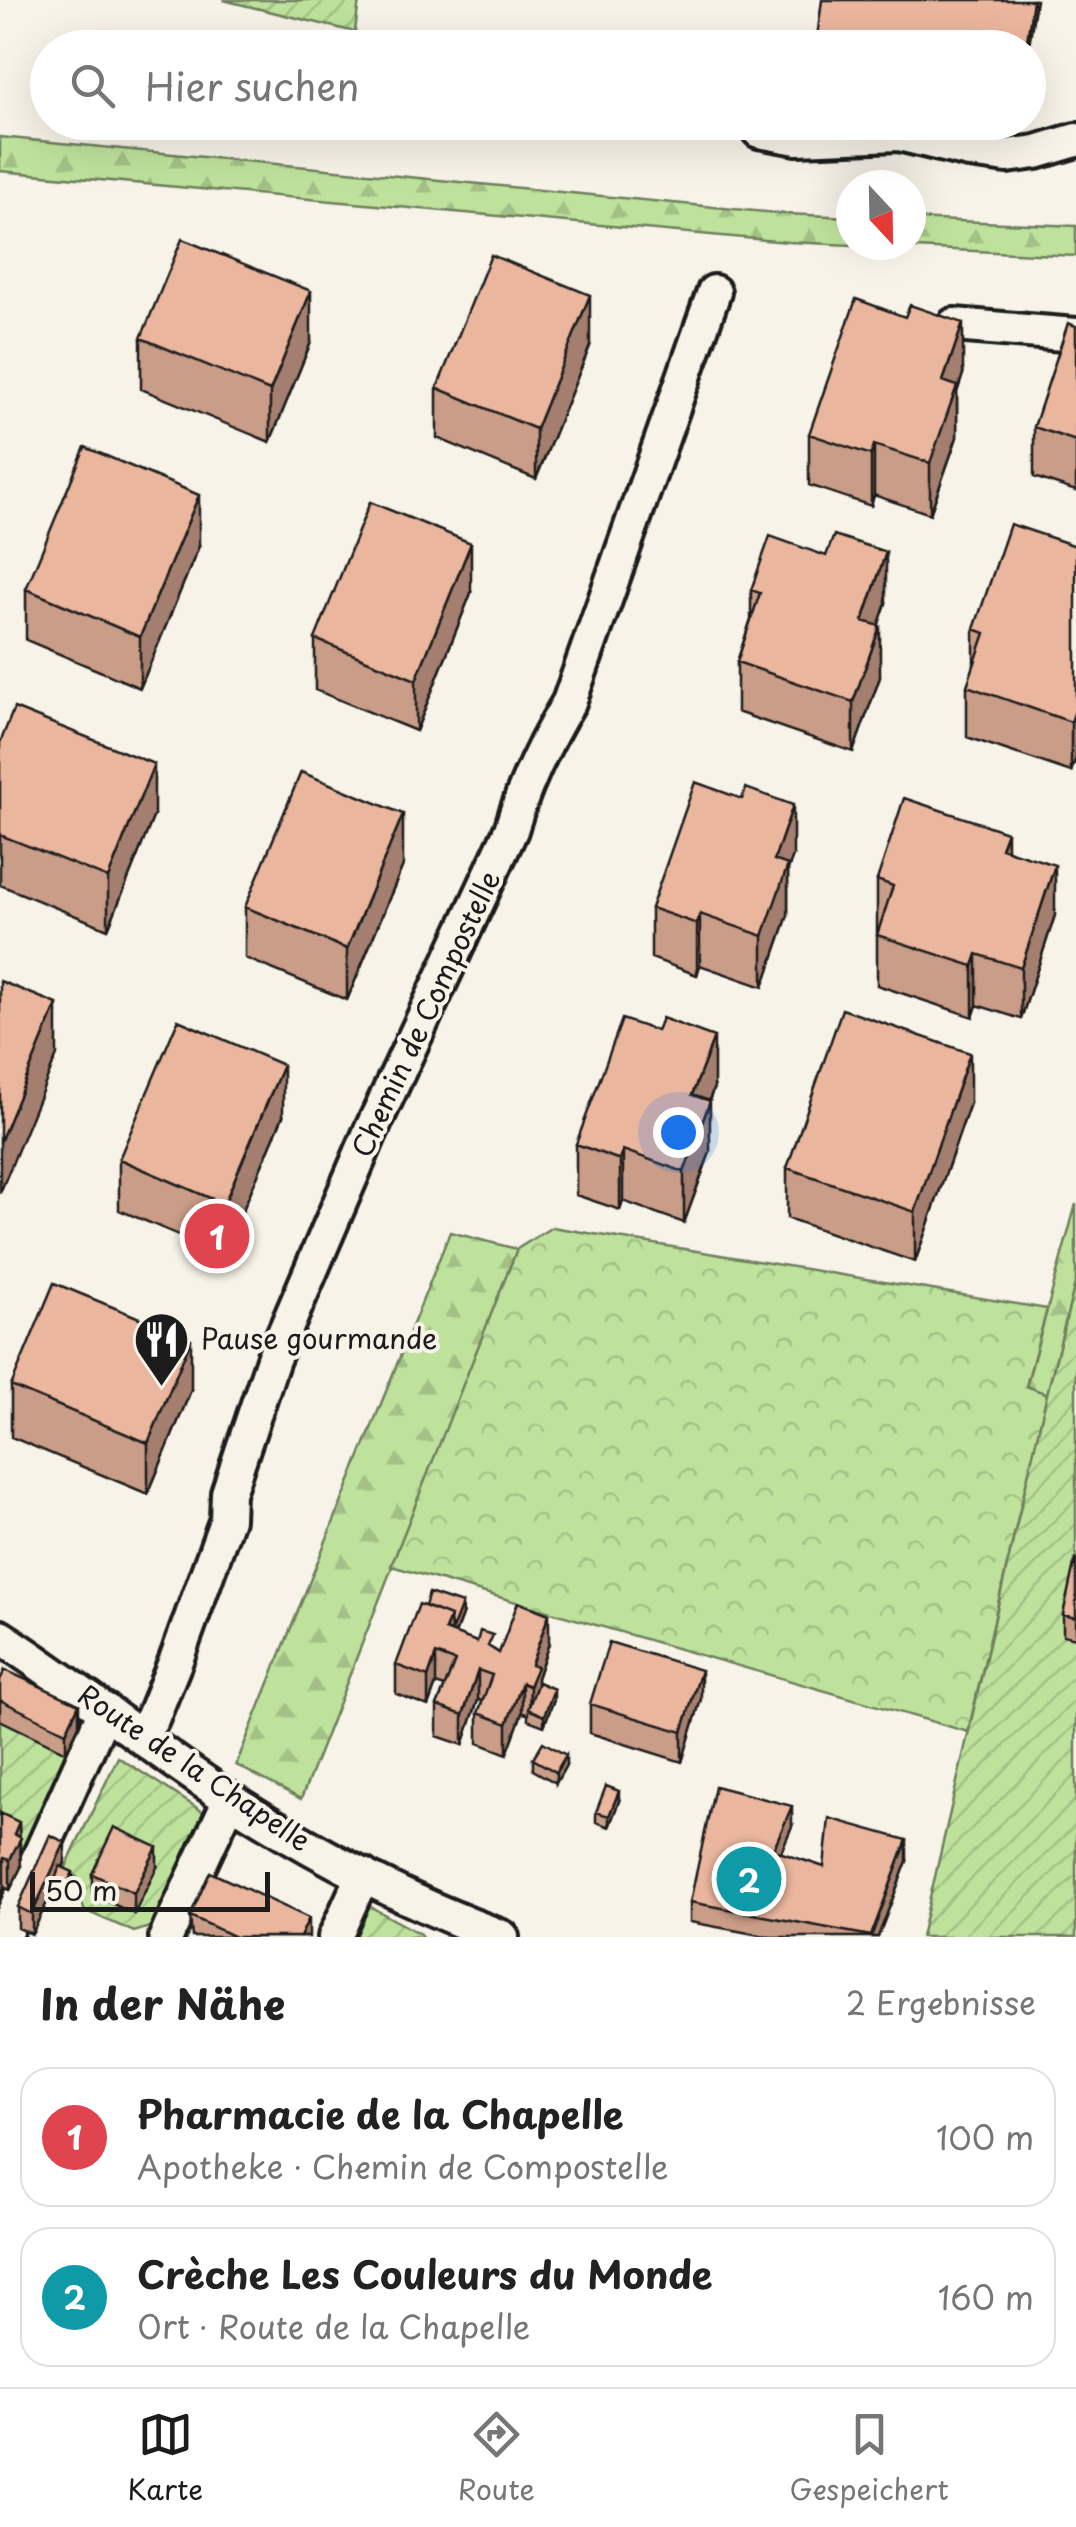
<!DOCTYPE html>
<html lang="de">
<head>
<meta charset="utf-8">
<style>
  :root { --surface:#fff; --page:#f2f2f2; --text:#222; --muted:#767676; --line:#e0e0e0; --accent:#1c1c1c }
  body { margin:0; font-family:"Playpen Sans",sans-serif; background:var(--page); color:var(--text) }
  .compass { position:absolute; left:836px; top:170px; width:90px; height:90px; border-radius:50%; background:var(--surface); box-shadow:0 10px 40px #0002; rotate:158deg }
  .scale { position:absolute; left:30px; bottom:25px; width:240px; box-sizing:border-box; padding-left:10px; border:5px solid #1c1c1c; border-top:0; font-size:28px; line-height:35px; white-space:nowrap; color:#1c1c1c; -webkit-text-stroke:8px #f7f3e8; paint-order:stroke }
  .you { position:absolute; left:678px; top:1132px; width:35px; height:35px; margin:-25px; border:8px solid #fff; border-radius:50%; background:#1a73e8; box-shadow:0 0 0 15px #1a73e833 }
  .badge { display:grid; place-items:center; width:65px; height:65px; border-radius:50%; background:var(--accent); color:#fff; font-size:32px; font-weight:700 }
  .pin { position:absolute; translate:-50% -50%; border:5px solid #fff; box-shadow:0 2px 10px #0006 }
  .list { margin:0; padding:0; list-style:none }
  h2 { display:flex; justify-content:space-between; align-items:center; height:130px; margin:0; padding:0 40px; font-size:42px }
  h2 small { font-size:32px; font-weight:400; color:var(--muted) }
  .list li { display:grid; grid-template-columns:65px 1fr auto; gap:30px; align-items:center; box-sizing:border-box; height:140px; margin:0 20px 20px; padding:0 20px; border:2px solid var(--line); border-radius:30px }
  .list b { display:block; font-size:38px; white-space:nowrap }
  .list p { margin:0; font-size:32px; white-space:nowrap; color:var(--muted) }
  .list em { font-size:32px; font-style:normal; color:var(--muted) }
  .icon { flex:none; width:55px; height:55px; fill:none; stroke:currentColor; stroke-width:2; stroke-linecap:round; stroke-linejoin:round }
  .map { position:relative; flex:none; width:1076px; height:1937px; overflow:hidden }
  .search { position:absolute; background:var(--surface); box-shadow:0 10px 40px #0002; left:30px; right:30px; top:30px; height:110px; display:flex; align-items:center; gap:25px; box-sizing:border-box; padding:0 35px; border-radius:55px; color:var(--muted); font-size:38px }
  .sheet { height:450px; background:var(--surface) }
  nav { display:flex; justify-content:space-around; align-items:center; box-sizing:border-box; height:140px; border-top:2px solid var(--line); background:var(--surface); font-size:28px; color:var(--muted) }
  nav a { display:grid; justify-items:center; gap:5px }
  nav .on { color:var(--accent) }
  .map>svg:first-child { display:block }
  .forest { fill:url(#forest-firs); stroke:#6d7f5c; stroke-width:2.5 }
  .park { fill:url(#park-crowns); stroke:#6d7f5c; stroke-width:2.5 }
  .garden { fill:url(#garden-furrows); stroke:#6d7f5c; stroke-width:2.5 }
  .lines { fill:none; stroke-linecap:round; stroke-linejoin:round }
  .minor-casing { stroke:#1c1c1c; stroke-width:40 }
  .minor { stroke:#f7f3e8; stroke-width:32 }
  .wall { fill:#ca9d88; stroke:#1c1c1c; stroke-width:2.5 }
  .shaded-wall { fill:#a47f6f; stroke:#1c1c1c; stroke-width:2.5 }
  .building { fill:#ebb69e; stroke:#1c1c1c; stroke-width:2.5 }
  .labels { text-anchor:middle; stroke-width:8; stroke-linejoin:round; paint-order:stroke }
  .street-label { font-size:28px; fill:#1c1c1c; stroke:#f7f3e8 }
  .poi-label { font-size:28px; fill:#1c1c1c; stroke:#f7f3e8; text-anchor:start }
</style>
</head>
<body>
<div class="map">
<svg width="1076" height="1937" viewBox="0 0 1076 1937">
  <defs>
    <pattern id="forest-firs" width="22" height="20" patternUnits="userSpaceOnUse" patternTransform="scale(2.5)"><rect width="22" height="20" fill="#bee29c"/><path d="M5 1l3.5 6h-7zM16 11l3.5 6h-7z" fill="#a3c186"/></pattern>
    <pattern id="park-crowns" width="20" height="18" patternUnits="userSpaceOnUse" patternTransform="scale(2.5)"><rect width="20" height="18" fill="#bee29c"/><path d="M2 6a3 3 0 1 1 6 0M12 15a3 3 0 1 1 6 0" fill="none" stroke="#a3c186"/></pattern>
    <pattern id="garden-furrows" width="10" height="10" patternUnits="userSpaceOnUse" patternTransform="scale(2.5)"><rect width="10" height="10" fill="#bee29c"/><path d="M-1 1l2-2M0 10L10 0M9 11l2-2" fill="none" stroke="#a3c186"/></pattern>
  </defs>
  <rect width="100%" height="100%" fill="#f7f3e8"/>
  <filter id="ink" filterUnits="userSpaceOnUse"><feTurbulence type="fractalNoise" baseFrequency=".01" numOctaves="2"/><feDisplacementMap in="SourceGraphic" scale="20" xChannelSelector="R" yChannelSelector="G"/><feConvolveMatrix kernelMatrix="1 2 1 2 8 2 1 2 1" color-interpolation-filters="sRGB"/></filter>
  <g filter="url(#ink)">
    <path class="forest" d="M0 137 786 214 851 217V245L788 242 0 171Z
      M911 219 1076 226V256L855 245H911Z
      M1076 1204V1280L1047 1394 1026 1387Z
      M450 1232 517 1249 301 1799 236 1765Z"/>
    <path class="park" d="M552 1227 1047 1309 1026 1386 1047 1394 968 1732 391 1566 517 1249Z"/>
    <path class="garden" d="M223 0H359L355 32Z
      M1076 1280V1937H921L1047 1394Z
      M0 1692 79 1725 66 1751 76 1757 0 1919Z
      M118 1757 208 1815 156 1925 134 1932 84 1910 77 1877 64 1871Z
      M371 1907 420 1934 422 1937H347L361 1911Z"/>
    <g class="lines">
      <defs>
        <path id="minor" d="M759 131 797 138 899 134 969 151 1007 156 1036 152 1076 140
          M954 325 1076 335
          M0 1637C79 1688 152 1749 231 1800 316 1854 407 1902 502 1937
          M140 1736 152 1719 176 1660 227 1519 228 1493 273 1359 369 1135 511 830C524 785 545 742 569 702L714 292
          M3 1937 105 1710
          M166 1937 230 1799
          M335 1937 363 1875"/>
      </defs>
      <use href="#minor" class="minor-casing"/>
      <use href="#minor" class="minor"/>
    </g>
    <path class="wall" d="M1076 326V491L1034 477V427Z
      M141 338 311 342 270 442 141 389Z
      M590 346 536 479 437 438V388Z
      M963 374 957 392V437L930 514 874 495 871 506 809 485V434Z
      M199 546 140 688 26 640V589Z
      M1076 546 1071 772 967 737V686L974 667V629Z
      M751 590 886 603 878 626 880 677 853 752 737 712V662L751 619Z
      M471 593 416 731 315 690V639Z
      M0 743 154 815 108 929 0 885Z
      M1007 849 1055 915 1021 1019 977 1005 973 1017 877 985V880Z
      M793 856 788 869V915L763 987 700 965 697 975 651 958V908Z
      M403 865 347 1000 245 958V907Z
      M714 1087 709 1101 710 1152 684 1223 623 1201 620 1210 576 1195V1144Z
      M970 1103 915 1262 787 1218V1168Z
      M283 1116 224 1254 119 1210V1159Z
      M11 1386 191 1390 148 1494 11 1437Z
      M1076 1559V1638L1063 1635V1615Z
      M462 1615 455 1634 493 1649 499 1653 549 1643 537 1678V1686L554 1699 544 1726 528 1720V1714L522 1713 507 1754 478 1743V1713L483 1701 478 1700 463 1745 437 1736V1706L445 1687 436 1684 428 1706 396 1694V1665Z
      M0 1680 79 1725 66 1752 0 1720Z
      M701 1699 682 1762 590 1733V1704Z
      M533 1759 566 1765 556 1783 533 1770Z
      M619 1801 609 1827 596 1822V1812Z
      M0 1813 19 1837 21 1867 10 1890 4 1887 0 1896Z
      M792 1826 780 1853 824 1867 907 1861 878 1937H770L690 1922V1902Z
      M65 1862 63 1868 73 1883 65 1898 54 1893V1887L32 1934 18 1928V1907Z
      M157 1867 134 1914 92 1894V1874Z
      M190 1916 309 1937H192Z"/>
    <path class="shaded-wall" d="M1033 0H1036L1028 52V48H1026Z
      M311 291V342L270 442V391Z
      M590 295V346L536 479V429Z
      M963 323V374L957 392V437L930 514V463L943 381Z
      M874 445V495L871 506V455Z
      M199 495V546L140 688V637Z
      M471 543V593L416 731V680Z
      M886 552V603L863 671V621Z
      M880 626V677L853 752V702Z
      M1076 708V758L1071 772V722Z
      M154 764V815L108 929V878Z
      M793 805V856L788 869V915L763 987V936L774 860Z
      M403 814V865L347 1000V949Z
      M1007 832V882L1001 848Z
      M1055 865V915L1021 1019V968Z
      M700 914V965L697 975V924Z
      M977 954V1005L973 1017V966Z
      M57 1004V1055L0 1193V1142Z
      M714 1037V1087L692 1146V1095Z
      M970 1053V1103L915 1262V1212Z
      M283 1065V1116L224 1254V1204Z
      M710 1101V1152L684 1223V1172Z
      M623 1150V1201L620 1210V1160Z
      M191 1339V1390L148 1494V1443Z
      M462 1604V1615L445 1659V1630L450 1616Z
      M549 1614V1643L537 1678V1697L529 1710 531 1665Z
      M436 1654V1684L428 1706V1677Z
      M478 1670V1700L463 1745V1715Z
      M701 1670V1699L682 1762V1732Z
      M522 1683V1713L507 1754V1724Z
      M554 1689V1699L544 1726V1716Z
      M79 1704V1725L66 1752V1732Z
      M566 1755V1765L556 1783V1772Z
      M619 1791V1801L609 1827V1816Z
      M792 1806V1826L773 1871V1850Z
      M19 1822 21 1867 10 1890V1860L14 1834Z
      M907 1840V1861L878 1937H871Z
      M65 1842V1862L56 1883 54 1882V1887L32 1934V1914Z
      M157 1847V1867L134 1914V1893Z
      M4 1858V1887L0 1896V1866Z
      M73 1872V1883L65 1898V1888Z
      M309 1918V1937H300Z"/>
    <path class="building" d="M822 0H1033L1026 48H835L816 45Z
      M182 239 311 291 270 391 141 338Z
      M491 255 590 295 536 429 437 388Z
      M856 299 905 317 910 305 963 323 943 381 957 386 930 463 874 445 871 455 809 434Z
      M1068 323 1076 326V441L1034 427Z
      M85 447 199 495 140 637 26 589Z
      M370 502 471 543 416 680 315 639Z
      M1010 524 1076 546V708L1071 722 967 686 985 633 974 629Z
      M834 535 886 552 863 621 880 626 853 702 737 662 760 593 751 590 770 536 826 556Z
      M14 708 154 764 108 878 0 835V743Z
      M301 772 403 814 347 949 245 907Z
      M695 782 742 799 746 788 793 805 774 860 788 865 763 936 700 914 697 924 651 908Z
      M904 798 1007 832 1001 848 1055 865 1021 968 977 954 973 966 877 935 893 886 877 880Z
      M0 981 57 1004 0 1142Z
      M842 1009 970 1053 915 1212 787 1168Z
      M662 1018 714 1037 692 1095 710 1101 684 1172 623 1150 620 1160 576 1144 622 1019 657 1031Z
      M178 1020 283 1065 224 1204 119 1159Z
      M54 1283 191 1339 148 1443 11 1386Z
      M1075 1559H1076V1618L1063 1615Z
      M429 1593 462 1604 451 1632 450 1616 425 1606Z
      M518 1602 549 1614 531 1665 537 1667 529 1686 522 1683 507 1724 478 1713 492 1675 478 1670 463 1715 437 1706 455 1661 436 1654 428 1677 396 1665 419 1604 450 1616 445 1630 477 1642 480 1631 493 1635 488 1646 499 1653Z
      M609 1642 701 1670 682 1732 590 1704Z
      M5 1670 79 1704 66 1732 0 1700V1680Z
      M538 1682 554 1689 544 1716 528 1709Z
      M543 1742 566 1755 556 1772 533 1759Z
      M606 1786 619 1791 609 1816 596 1812Z
      M715 1786 792 1806 773 1850 824 1867 829 1818 907 1840 871 1936 690 1902Z
      M0 1813 19 1822 14 1834 21 1838 10 1860 4 1858 0 1866Z
      M114 1827 157 1847 134 1893 92 1874Z
      M50 1835 65 1842 32 1914 18 1907Z
      M60 1866 73 1872 65 1888 54 1882Z
      M210 1872 309 1918 300 1937H235L190 1916Z"/>
  </g>
  <defs>
    <symbol id="restaurant-pin" viewBox="-11 -11 22 30"><path d="M0 17L-7.5 6A9.5 9.5 0 1 1 7.5 6Z" fill="#1c1c1c" stroke="#f7f3e8"/><path d="M-5-6h1v4h1v-4h1v4h1v-4h1v5L-1.5 .5V6h-2V.5L-5-1ZM5-6V6H3V1.5H1.5Q1.5-4 5-6Z" fill="#fff"/></symbol>
  </defs>
  <g fill-rule="evenodd">
    <use href="#restaurant-pin" x="130" y="1308" width="63" height="86"/>
  </g>
  <g class="labels">
    <g class="street-label">
      <text transform="translate(426 1014) rotate(-65)" y="10">Chemin de Compostelle</text>
      <text transform="translate(194 1768) rotate(34)" y="10">Route de la Chapelle</text>
    </g>
    <g class="poi-label">
      <text x="201" y="1349">Pause gourmande</text>
    </g>
  </g>
</svg>
<svg class="compass" viewBox="-18 -18 36 36"><path d="M0-13l5 13h-10z" fill="#e53935"/><path d="M0 13l5-13h-10z" fill="#767676"/></svg>
<div class="scale">50 m</div>
<div class="you"></div>
<div class="pin badge" style="left:217px;top:1236px;background:#e0444e">1</div>
<div class="pin badge" style="left:749px;top:1879px;background:#0f9aa8">2</div>
<div class="search"><svg class="icon" aria-label="search" viewBox="0 0 24 24"><circle cx="10" cy="10" r="6"/><path d="M15 15l6 6"/></svg>Hier suchen</div>
</div>
<section class="sheet">
<h2>In der Nähe<small>2 Ergebnisse</small></h2>
<ul class="list">
<li><span class="badge" style="background:#e0444e">1</span><div><b>Pharmacie de la Chapelle</b><p>Apotheke · Chemin de Compostelle</p></div><em>100 m</em></li>
<li><span class="badge" style="background:#0f9aa8">2</span><div><b>Crèche Les Couleurs du Monde</b><p>Ort · Route de la Chapelle</p></div><em>160 m</em></li>
</ul>
</section>
<nav>
<a class="on"><svg class="icon" aria-label="map" viewBox="0 0 24 24"><path d="M3 6l6-2 6 2 6-2v14l-6 2-6-2-6 2zM9 4v14M15 6v14"/></svg>Karte</a>
<a><svg class="icon" aria-label="directions" viewBox="0 0 24 24"><path d="M12 3l9 9-9 9-9-9zM9 14v-3h6M13 9l2 2-2 2"/></svg>Route</a>
<a><svg class="icon" aria-label="saved" viewBox="0 0 24 24"><path d="M7 4h10v16l-5-4-5 4z"/></svg>Gespeichert</a>
</nav>
</body>
</html>
